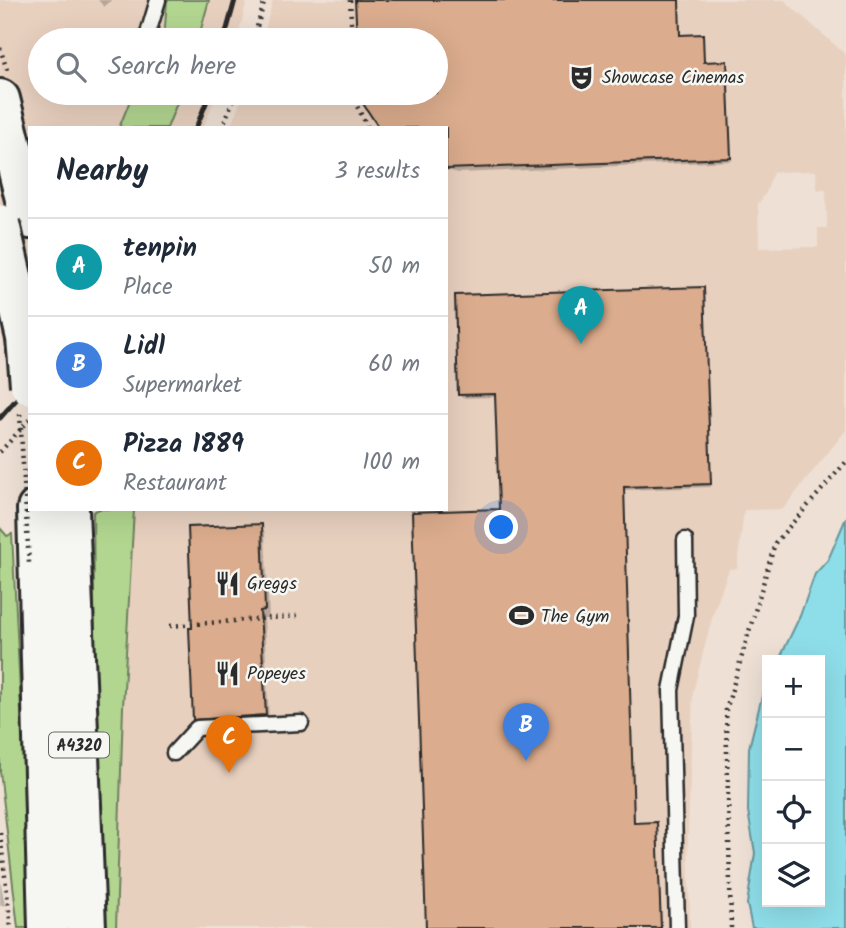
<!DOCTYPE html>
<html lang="en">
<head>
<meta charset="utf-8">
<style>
  :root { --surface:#fff; --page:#f6f6f7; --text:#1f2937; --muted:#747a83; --line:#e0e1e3; --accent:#2b2b2b }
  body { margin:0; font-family:Kalam,sans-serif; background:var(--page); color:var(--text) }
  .controls { position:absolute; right:21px; bottom:21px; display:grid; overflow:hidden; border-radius:0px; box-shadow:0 7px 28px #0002 }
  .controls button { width:63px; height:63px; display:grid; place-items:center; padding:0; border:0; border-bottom:2px solid var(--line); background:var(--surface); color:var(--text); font:35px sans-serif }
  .you { position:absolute; left:502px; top:528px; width:24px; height:24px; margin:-18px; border:5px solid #fff; border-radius:50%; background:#1a73e8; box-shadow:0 0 0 10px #1a73e833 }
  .badge { display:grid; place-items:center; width:46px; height:46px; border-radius:50%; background:var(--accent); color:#fff; font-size:23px; font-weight:700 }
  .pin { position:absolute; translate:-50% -58px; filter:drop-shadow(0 2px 4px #0008) }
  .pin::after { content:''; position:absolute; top:37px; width:24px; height:21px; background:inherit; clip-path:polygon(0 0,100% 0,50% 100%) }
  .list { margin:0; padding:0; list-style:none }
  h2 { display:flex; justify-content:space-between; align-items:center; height:91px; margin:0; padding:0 28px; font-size:30px }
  h2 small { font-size:23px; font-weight:400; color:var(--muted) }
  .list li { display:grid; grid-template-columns:46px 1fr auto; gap:21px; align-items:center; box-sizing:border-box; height:98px; padding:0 28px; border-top:2px solid var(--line) }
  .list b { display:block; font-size:26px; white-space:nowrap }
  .list p { margin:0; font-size:23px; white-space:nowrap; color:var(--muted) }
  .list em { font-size:23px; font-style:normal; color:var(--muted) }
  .icon { flex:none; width:38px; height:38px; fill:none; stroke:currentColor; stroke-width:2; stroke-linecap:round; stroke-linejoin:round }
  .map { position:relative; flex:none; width:846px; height:928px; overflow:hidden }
  .search { position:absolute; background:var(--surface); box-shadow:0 7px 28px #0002; left:28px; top:28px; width:420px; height:77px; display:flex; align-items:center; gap:18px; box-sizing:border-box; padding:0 24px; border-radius:38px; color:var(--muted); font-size:26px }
  .panel { position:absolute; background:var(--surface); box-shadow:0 7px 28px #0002; left:28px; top:126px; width:420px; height:385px; border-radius:0px }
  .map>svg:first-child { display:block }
  .built { fill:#e8d0bf; fill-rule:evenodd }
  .green { fill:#b2d690; stroke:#6e805e; stroke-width:2 }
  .water { fill:#8edee9; stroke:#66969d; stroke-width:2 }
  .shadow { fill:#0003 }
  .building { fill:#dbac8d; stroke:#2b2b2b; stroke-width:2 }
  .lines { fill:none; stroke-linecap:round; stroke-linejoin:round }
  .lane-casing { stroke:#2b2b2b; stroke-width:19 }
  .primary-casing { stroke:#2b2b2b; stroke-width:44 }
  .path { stroke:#2b2b2b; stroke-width:4.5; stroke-dasharray:2 5; stroke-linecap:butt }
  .lane { stroke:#f6f6f2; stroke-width:14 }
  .primary { stroke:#f6f6f2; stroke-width:38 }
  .rail { stroke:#2b2b2b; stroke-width:5 }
  .primary-bridge-casing { stroke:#2b2b2b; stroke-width:44; stroke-linecap:butt }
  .path-bridge { stroke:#2b2b2b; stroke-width:4.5; stroke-dasharray:2 5; stroke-linecap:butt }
  .primary-bridge { stroke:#f6f6f2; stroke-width:38 }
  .labels { text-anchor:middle; stroke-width:5; stroke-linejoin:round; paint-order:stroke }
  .shield { fill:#f6f6f2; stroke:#686867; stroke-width:2 }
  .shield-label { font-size:16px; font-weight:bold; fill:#2b2b2b }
  .poi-label { font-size:18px; fill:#2b2b2b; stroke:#f6f6f2; text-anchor:start }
</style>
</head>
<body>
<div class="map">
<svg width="846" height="928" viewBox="0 0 846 928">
  <rect width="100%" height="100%" fill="#eee0d4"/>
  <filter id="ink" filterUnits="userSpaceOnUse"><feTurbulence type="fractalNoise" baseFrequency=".0143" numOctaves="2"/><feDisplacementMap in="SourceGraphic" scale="14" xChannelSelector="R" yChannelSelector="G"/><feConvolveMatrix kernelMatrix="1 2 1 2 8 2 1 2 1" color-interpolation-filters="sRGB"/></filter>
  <g filter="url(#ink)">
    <path class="built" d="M0 0H175L171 40H40V93H147L117 128H30V252L0 318Z
      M209 0H247L237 40H198Z
      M273 0H784L846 55V430L783 509 744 510 737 568 729 569 713 614 693 692 688 834 690 928H116L123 707 134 509H446V128H230L244 93H436V40H262ZM816 171 817 190H826L827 228H818V247L759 248 758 204 766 193 773 172Z
      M181 93H217L203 128H167Z"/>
    <path class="green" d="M167 0H209L198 40H164Z
      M133 93H181L167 128H119Z
      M99 509H134L123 707 116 928H98L93 512Z
      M0 528 7 536 12 534 32 928H18L0 771Z"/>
    <path class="water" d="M846 518V928H752L747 904 755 853 748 811 749 748 762 696 767 685V902H820V660H779L800 616 815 574 828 560Z"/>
    <path class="shadow" d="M98 0H112L104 7Z
      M356 0H679L681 36 702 35 705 64 726 63 727 66 732 161 459 173 446 170V128L361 93H436V40H358Z
      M703 289 711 487 624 490 635 825 656 824 658 827 662 928H428L500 510 496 397 462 398 460 395Z
      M261 526 265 533 269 618H264L269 722 199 727 195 719 194 630Z
      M0 878 5 905 0 906Z"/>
    <path class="building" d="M355 0H679L680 35 703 34 704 62 727 61 731 158 446 169V128H379L356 93H436V40H357Z
      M704 287 711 484 624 487 634 823 657 822 661 928H426L412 512 499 509 495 394 458 395 455 295Z
      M262 524 265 610 260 611 266 715 193 720 189 628H192L188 527Z"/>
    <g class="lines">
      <defs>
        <path id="lane" d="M149 30 158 0
          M174 753 197 728 301 723
          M677 928 671 690 686 616 685 540"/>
        <path id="primary" d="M0 99 30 219
          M37 509 48 928
          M69 509 86 928"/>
      </defs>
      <use href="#lane" class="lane-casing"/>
      <use href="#primary" class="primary-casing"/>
      <path class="path" d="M350 0 352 40
        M253 40 265 0
        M0 48 7 70
        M355 93 356 104 368 128
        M222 128 236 93
        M0 452 30 419
        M170 626 297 616
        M0 833 11 928
        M731 928 726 710 775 543 846 462"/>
      <use href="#lane" class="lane"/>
      <use href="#primary" class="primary"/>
      <path class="rail" d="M224 40 235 0
        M196 128 210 93
        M0 418 30 384"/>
      <defs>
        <path id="primary-bridge" d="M0 224 26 338 30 385"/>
      </defs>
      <use href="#primary-bridge" class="primary-bridge-casing"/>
      <path class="path-bridge" d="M20 414 29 563"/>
      <use href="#primary-bridge" class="primary-bridge"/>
    </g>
  </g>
  <defs>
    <symbol id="theatre-bare" viewBox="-9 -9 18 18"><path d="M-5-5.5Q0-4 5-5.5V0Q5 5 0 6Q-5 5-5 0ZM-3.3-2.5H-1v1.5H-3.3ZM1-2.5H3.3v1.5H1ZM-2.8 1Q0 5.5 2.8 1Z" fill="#2b2b2b" stroke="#f6f6f2" stroke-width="2.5" paint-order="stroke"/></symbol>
    <symbol id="restaurant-bare" viewBox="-9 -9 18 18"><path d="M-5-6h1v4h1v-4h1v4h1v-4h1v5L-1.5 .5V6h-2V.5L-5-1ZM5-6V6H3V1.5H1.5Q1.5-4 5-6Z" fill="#2b2b2b" stroke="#f6f6f2" stroke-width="2.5" paint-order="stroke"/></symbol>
    <symbol id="stadium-bare" viewBox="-9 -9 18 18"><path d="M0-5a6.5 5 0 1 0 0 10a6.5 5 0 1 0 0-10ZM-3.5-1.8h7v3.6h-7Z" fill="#2b2b2b" stroke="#f6f6f2" stroke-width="2.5" paint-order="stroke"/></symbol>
  </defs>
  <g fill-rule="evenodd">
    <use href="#theatre-bare" x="564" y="60" width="35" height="35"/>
    <use href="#restaurant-bare" x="210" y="566" width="35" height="35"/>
    <use href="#stadium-bare" x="504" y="598" width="35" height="35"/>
    <use href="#restaurant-bare" x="210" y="656" width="35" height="35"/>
  </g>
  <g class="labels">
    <rect class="shield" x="49" y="732.5" width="60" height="25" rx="5"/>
    <g class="shield-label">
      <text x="79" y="751">A4320</text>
    </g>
    <g class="poi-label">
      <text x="602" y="83">Showcase Cinemas</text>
      <text x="247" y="589">Greggs</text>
      <text x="541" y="622">The Gym</text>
      <text x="247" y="679">Popeyes</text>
    </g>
  </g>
</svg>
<div class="controls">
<button>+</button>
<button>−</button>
<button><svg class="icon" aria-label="locate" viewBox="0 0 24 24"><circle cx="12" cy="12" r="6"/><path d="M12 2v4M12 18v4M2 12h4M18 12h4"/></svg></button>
<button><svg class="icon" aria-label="layers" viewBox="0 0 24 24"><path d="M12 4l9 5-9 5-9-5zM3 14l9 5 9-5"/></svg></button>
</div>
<div class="you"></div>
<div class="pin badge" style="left:581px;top:344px;background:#0f9aa8">A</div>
<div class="pin badge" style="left:526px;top:761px;background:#3f7fe0">B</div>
<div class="pin badge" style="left:229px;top:773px;background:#e8710a">C</div>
<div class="search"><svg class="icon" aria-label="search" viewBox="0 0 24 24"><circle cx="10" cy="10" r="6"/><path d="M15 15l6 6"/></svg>Search here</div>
<section class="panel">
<h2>Nearby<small>3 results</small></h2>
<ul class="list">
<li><span class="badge" style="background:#0f9aa8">A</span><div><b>tenpin</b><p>Place</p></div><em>50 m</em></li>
<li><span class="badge" style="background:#3f7fe0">B</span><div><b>Lidl</b><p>Supermarket</p></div><em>60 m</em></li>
<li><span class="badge" style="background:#e8710a">C</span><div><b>Pizza 1889</b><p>Restaurant</p></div><em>100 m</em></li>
</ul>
</section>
</div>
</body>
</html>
